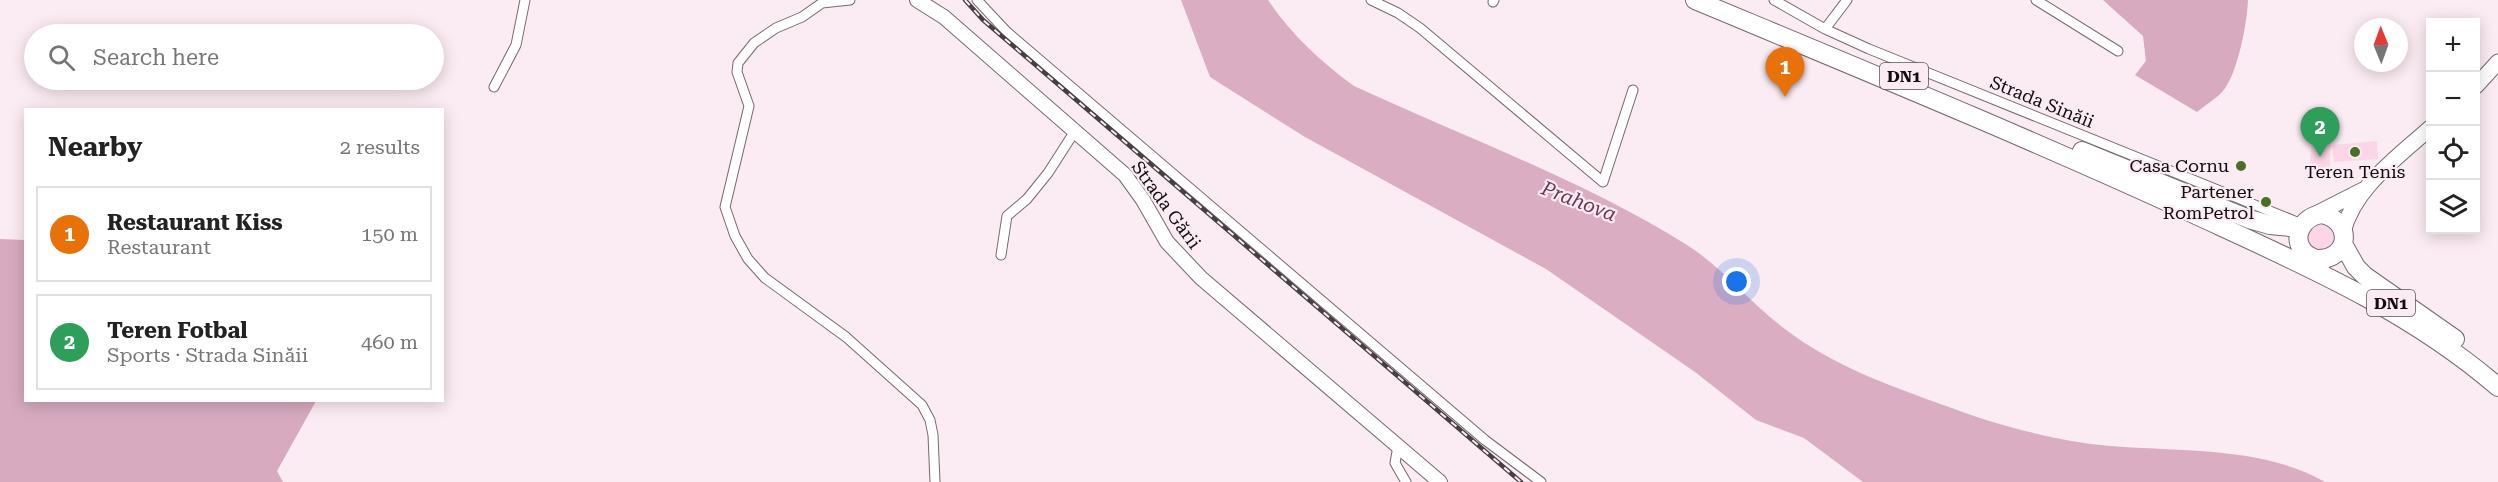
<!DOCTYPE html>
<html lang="en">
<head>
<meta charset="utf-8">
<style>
  :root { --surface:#fff; --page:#f6f6f6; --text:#222; --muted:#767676; --line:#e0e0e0; --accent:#4c6e25 }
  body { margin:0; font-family:"Roboto Serif",serif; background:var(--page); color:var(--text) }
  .controls { position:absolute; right:18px; top:18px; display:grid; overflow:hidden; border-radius:0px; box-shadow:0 3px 15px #0003 }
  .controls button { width:54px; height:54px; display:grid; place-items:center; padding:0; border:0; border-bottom:2px solid var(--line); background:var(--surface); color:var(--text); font:30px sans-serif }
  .compass { position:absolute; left:2354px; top:18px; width:54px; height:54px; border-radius:50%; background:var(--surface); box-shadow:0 3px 15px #0003; rotate:359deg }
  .you { position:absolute; left:1737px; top:282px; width:21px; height:21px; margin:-15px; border:4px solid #fff; border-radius:50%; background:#1a73e8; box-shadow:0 0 0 9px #1a73e833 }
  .badge { display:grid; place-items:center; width:39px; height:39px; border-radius:50%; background:var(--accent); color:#fff; font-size:20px; font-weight:700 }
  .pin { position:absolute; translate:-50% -50px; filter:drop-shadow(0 2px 3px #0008) }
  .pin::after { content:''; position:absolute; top:32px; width:21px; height:18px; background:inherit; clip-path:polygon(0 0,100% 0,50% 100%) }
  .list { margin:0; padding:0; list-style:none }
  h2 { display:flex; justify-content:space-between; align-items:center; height:78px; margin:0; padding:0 24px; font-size:26px }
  h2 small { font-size:20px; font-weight:400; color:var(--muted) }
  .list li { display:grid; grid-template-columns:39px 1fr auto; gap:18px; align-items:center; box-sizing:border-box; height:96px; margin:0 12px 12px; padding:0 12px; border:2px solid var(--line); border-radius:0px }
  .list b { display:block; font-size:22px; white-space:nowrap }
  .list p { margin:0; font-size:20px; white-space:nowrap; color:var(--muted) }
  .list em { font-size:20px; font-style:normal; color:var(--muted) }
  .icon { flex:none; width:33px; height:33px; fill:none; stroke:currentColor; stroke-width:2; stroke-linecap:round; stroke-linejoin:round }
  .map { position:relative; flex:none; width:2498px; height:482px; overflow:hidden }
  .search { position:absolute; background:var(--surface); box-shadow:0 3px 15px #0003; left:24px; top:24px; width:420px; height:66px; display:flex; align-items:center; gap:15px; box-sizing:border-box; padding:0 21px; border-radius:33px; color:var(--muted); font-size:22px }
  .panel { position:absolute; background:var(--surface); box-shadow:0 3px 15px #0003; left:24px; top:108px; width:420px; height:294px; border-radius:0px }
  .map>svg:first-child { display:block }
  .green { fill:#fcd5e7 }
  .forest { fill:#d7aabf }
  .water { fill:#daadc2 }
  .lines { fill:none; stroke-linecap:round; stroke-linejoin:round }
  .street-casing { stroke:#75686e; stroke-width:11 }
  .secondary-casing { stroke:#75686e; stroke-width:16 }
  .primary-casing { stroke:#75686e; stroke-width:17 }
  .highway-casing { stroke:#75686e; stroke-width:20 }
  .street { stroke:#fff; stroke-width:9 }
  .secondary { stroke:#fff; stroke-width:14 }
  .primary { stroke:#fff; stroke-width:15 }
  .highway { stroke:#fff; stroke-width:18 }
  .rail-casing { stroke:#463f43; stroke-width:4.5 }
  .rail { stroke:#fbebf2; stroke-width:2; stroke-dasharray:7; stroke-linecap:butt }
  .poi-dot { fill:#4c6e25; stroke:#fbebf2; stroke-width:2 }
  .labels { text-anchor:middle; stroke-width:4.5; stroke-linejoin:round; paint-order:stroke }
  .shield { fill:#fbebf2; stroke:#585054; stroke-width:1.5 }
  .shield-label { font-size:16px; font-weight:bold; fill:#120d10 }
  .street-label { font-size:18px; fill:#120d10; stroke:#fbebf2 }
  .poi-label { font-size:18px; fill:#120d10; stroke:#fbebf2; text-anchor:end }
  .water-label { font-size:20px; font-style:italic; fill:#6e3553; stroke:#fbebf2 }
</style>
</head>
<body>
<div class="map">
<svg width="2498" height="482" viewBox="0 0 2498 482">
  <rect width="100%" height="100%" fill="#fbebf2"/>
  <path class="green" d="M2312 135 2331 136 2329 179 2309 178Z
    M2377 141 2378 159 2334 162 2332 145Z
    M2326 222 2336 233 2335 244 2322 252 2313 249 2306 239 2311 225Z"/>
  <path class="forest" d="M2103 0H2248C2247 23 2238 73 2223 91 2216 99 2205 105 2197 112L2135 75 2146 61 2143 36Z
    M0 239 25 240 26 400 316 401 277 471 283 482H0Z"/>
  <path class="water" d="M1181 0H1268C1292 35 1320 61 1354 86 1466 138 1583 180 1687 245 1723 268 1751 304 1785 329 1833 366 1893 387 1949 407 1999 426 2057 441 2110 446 2181 452 2262 446 2325 482H1863L1804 438 1756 420 1695 372 1546 269 1305 137 1210 77Z"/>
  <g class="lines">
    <defs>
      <path id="street" d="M850 0 822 3 802 17 776 28 754 43 738 63 737 72 749 106 725 207 735 236 748 259 765 278 846 337 922 405 930 420 933 435 935 482
        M977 0 1007 32 1485 440 1541 482
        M1371 0 1398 13 1420 28 1603 182 1633 90
        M1774 0 1825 29 1869 49 2297 222
        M2036 0 2118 51
        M1493 2 1494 0
        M1825 29 1847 0
        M494 87 516 45 525 0
        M1001 255 1007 216 1027 199 1048 173 1075 131
        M1398 446 1395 463 1406 482"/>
      <path id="secondary" d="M917 0 944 17 1125 175 1143 200 1167 242 1201 278 1440 482"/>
      <path id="primary" d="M2476 86 2498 62
        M2314 215 2363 190
        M2343 232C2354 188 2398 157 2430 128"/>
      <path id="highway" d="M1695 0C1863 70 2031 139 2196 215 2302 264 2409 310 2498 387
        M2082 151 2249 219 2270 225 2300 228
        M2343 244 2356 267 2365 276 2455 339
        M2317 259C2350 260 2354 220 2321 214 2303 217 2290 237 2305 253 2310 257 2316 259 2322 262"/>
    </defs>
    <use href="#street" class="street-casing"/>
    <use href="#secondary" class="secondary-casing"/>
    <use href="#primary" class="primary-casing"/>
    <use href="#highway" class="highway-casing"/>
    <use href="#street" class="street"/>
    <use href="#secondary" class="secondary"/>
    <use href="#primary" class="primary"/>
    <use href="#highway" class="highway"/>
    <defs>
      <path id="rail" d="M965 0 983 20 1521 482"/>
    </defs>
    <use href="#rail" class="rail-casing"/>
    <use href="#rail" class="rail"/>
  </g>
  <g class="poi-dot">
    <circle cx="2355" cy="152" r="6"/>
    <circle cx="2241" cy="166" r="6"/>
    <circle cx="2266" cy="202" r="6"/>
  </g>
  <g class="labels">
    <g class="shield">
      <rect x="1880" y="63" width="48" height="26" rx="4.5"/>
      <rect x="2367" y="290" width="48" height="26" rx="4.5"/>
    </g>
    <g class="shield-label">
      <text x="1904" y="82">DN1</text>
      <text x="2391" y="309">DN1</text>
    </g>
    <g class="street-label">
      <text transform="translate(2042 102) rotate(22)" y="6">Strada Sinăii</text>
      <text transform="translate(1166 205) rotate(54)" y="6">Strada Gării</text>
    </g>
    <g class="poi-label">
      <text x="2229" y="172">Casa Cornu</text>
      <text x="2355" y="178" text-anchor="middle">Teren Tenis</text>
      <text x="2254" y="198">Partener<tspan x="2254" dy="21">RomPetrol</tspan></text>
    </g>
    <g class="water-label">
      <text transform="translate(1579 201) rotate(21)" y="7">Prahova</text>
    </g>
  </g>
</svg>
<div class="controls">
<button>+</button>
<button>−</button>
<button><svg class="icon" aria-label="locate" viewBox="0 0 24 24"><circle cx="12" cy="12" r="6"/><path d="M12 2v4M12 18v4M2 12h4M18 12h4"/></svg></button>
<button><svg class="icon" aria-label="layers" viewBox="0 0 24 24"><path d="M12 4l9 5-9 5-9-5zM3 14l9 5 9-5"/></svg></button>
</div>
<svg class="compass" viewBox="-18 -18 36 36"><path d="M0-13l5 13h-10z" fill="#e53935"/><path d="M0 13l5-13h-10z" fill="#767676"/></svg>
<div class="you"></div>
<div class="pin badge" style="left:1785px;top:97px;background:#e8710a">1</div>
<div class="pin badge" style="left:2320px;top:157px;background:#2e9e5b">2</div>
<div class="search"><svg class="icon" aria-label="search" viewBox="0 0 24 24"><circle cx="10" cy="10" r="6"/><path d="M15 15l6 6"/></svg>Search here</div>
<section class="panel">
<h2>Nearby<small>2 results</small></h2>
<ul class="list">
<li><span class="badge" style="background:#e8710a">1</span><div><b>Restaurant Kiss</b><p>Restaurant</p></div><em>150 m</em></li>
<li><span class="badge" style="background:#2e9e5b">2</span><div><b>Teren Fotbal</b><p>Sports · Strada Sinăii</p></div><em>460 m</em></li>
</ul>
</section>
</div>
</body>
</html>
